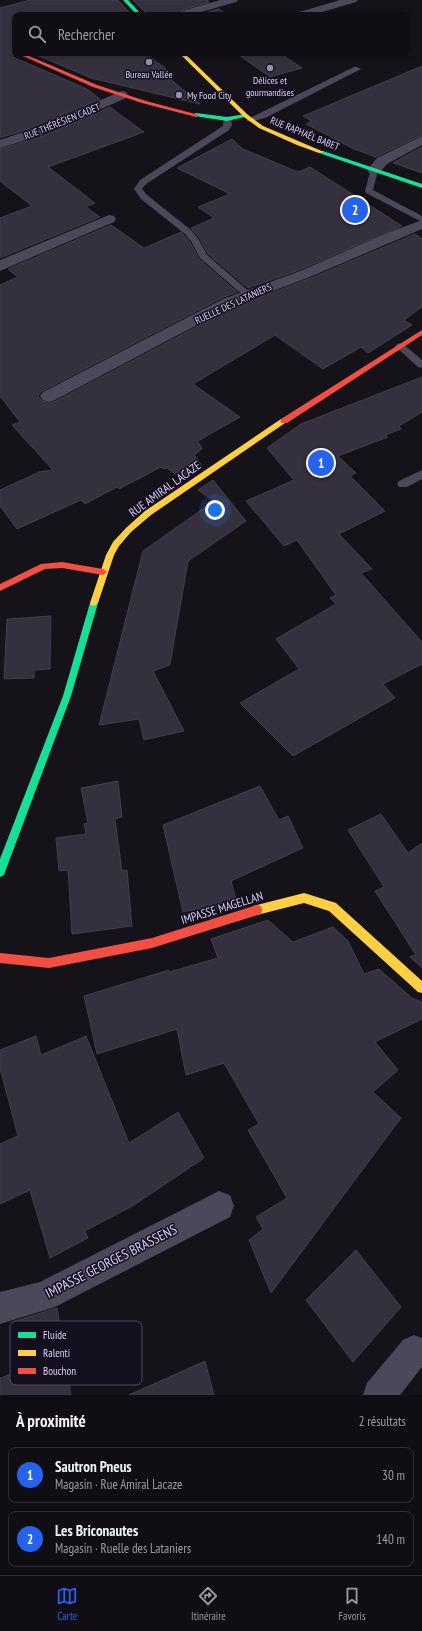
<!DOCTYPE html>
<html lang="fr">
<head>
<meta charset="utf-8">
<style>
  :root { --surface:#100e14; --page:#19171d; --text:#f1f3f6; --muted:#9c9ca0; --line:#302e34; --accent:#2563eb }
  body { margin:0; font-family:"PT Sans Narrow",sans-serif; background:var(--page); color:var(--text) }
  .you { position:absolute; left:215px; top:510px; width:14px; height:14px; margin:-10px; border:3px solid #fff; border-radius:50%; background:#1a73e8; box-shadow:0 0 0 6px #1a73e833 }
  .badge { display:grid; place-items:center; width:26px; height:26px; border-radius:50%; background:var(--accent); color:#fff; font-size:13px; font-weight:700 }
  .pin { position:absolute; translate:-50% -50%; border:2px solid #fff; box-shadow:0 1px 4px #0006 }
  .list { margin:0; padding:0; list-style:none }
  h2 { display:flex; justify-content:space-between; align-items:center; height:52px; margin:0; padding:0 16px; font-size:17px }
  h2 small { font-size:13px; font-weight:400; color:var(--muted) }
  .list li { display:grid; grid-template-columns:26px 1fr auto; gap:12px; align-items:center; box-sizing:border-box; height:56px; margin:0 8px 8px; padding:0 8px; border:1px solid var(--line); border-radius:8px }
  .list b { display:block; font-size:15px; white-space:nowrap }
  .list p { margin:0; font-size:13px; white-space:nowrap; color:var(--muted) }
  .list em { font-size:13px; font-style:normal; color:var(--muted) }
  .icon { flex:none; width:22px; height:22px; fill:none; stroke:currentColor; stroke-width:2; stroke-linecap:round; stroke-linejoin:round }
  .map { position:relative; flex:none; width:422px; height:1395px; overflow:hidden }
  .search { position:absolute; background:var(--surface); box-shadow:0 2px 6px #0003; left:12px; right:12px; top:12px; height:44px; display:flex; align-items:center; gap:10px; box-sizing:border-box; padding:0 14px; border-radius:8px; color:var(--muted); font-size:15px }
  .sheet { height:180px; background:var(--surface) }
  nav { display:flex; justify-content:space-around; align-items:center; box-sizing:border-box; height:56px; border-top:1px solid var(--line); background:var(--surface); font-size:11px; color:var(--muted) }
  nav a { display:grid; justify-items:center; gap:2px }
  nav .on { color:var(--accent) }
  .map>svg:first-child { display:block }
  .building { fill:#35303d; stroke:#433d4d }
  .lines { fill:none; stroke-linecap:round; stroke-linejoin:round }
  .lane { fill:#4c485a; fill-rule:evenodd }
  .street { fill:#4c485a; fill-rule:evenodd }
  .fast { fill:#16e098; fill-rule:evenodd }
  .slow { fill:#ffcf43; fill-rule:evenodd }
  .jam { fill:#f24e42; fill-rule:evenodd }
  .poi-dot { fill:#978eac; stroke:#140f1e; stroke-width:1.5 }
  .labels { text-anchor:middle; stroke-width:3; stroke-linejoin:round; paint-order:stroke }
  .far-poi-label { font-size:10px; fill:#ddd1fa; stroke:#140f1e }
  .far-street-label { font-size:10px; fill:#ddd1fa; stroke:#140f1e }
  .street-label { font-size:12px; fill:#ddd1fa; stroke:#140f1e }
  .near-street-label { font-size:14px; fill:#ddd1fa; stroke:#140f1e }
  .key { fill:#140f1e; stroke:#504960; stroke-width:1 }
  .key-label { font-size:11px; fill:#ddd1fa }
</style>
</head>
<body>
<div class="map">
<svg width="422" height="1395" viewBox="0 0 422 1395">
  <rect width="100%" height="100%" fill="#15121a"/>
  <path class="building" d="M30 0H118L132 15H15V48L11 52 13 57 87 89 100 99 31 128 0 138V8Z
    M133 0H207L209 2 175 12 172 15H148Z
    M219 9 227 15H196Z
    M32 53H145L166 69 161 71 200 104 91 78Z
    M236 53H280L302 68 270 77Z
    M422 66V135L376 157 354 149 306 124 312 121 303 116Z
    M110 107 144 132 48 167 95 203 86 207 100 217 0 258V218L32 206 0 181V149L43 136Z
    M232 139 243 149 298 172 310 167 402 226 299 270 248 288 208 254 200 239 191 228 214 218 198 207 230 194 177 168Z
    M422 147V173L393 163Z
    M111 225 144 248 181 232 190 242 199 259 237 292 222 298 42 391 38 396 43 401 49 403 56 401 236 306 311 278 415 234 422 239V307L404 320 412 325 368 353 361 347 323 369 275 335 193 384 240 417 198 441 202 449 194 455 202 466 182 479 167 468 164 469 161 467 119 489 117 487 85 504 81 500 17 529 0 506V490L39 472 53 470 12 425 20 422 0 396V285L18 277 8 269Z
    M422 377V412L399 426 401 429 385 435 388 437 338 456 356 473 350 476 385 511 339 534 372 569 361 573 422 642V664L383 684 395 698 293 756 240 703 299 669 276 639 336 604 330 598 336 595 297 540 284 546 246 501 294 480 267 448 301 424Z
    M213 480 246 521 188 561 170 665 153 671 184 731 144 740 139 719 99 725 143 551 214 501 198 490Z
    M51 616 50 669 34 670V678L4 679 7 619Z
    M118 781 122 817 115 819 122 871 127 870 132 926 72 934 68 870 59 871 56 838 86 834 84 824 88 823 81 788Z
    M260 786 279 820 288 816 303 848 231 881 237 903 202 913 201 908 183 912 163 825Z
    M381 814 408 853 422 843V968L410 957 416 955 375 891 384 887 348 830Z
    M268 920 293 942 333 927 348 941 364 974 379 969 412 998 422 1002V1019L375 1042 398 1070 373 1092 401 1118 271 1293 249 1240 263 1229 256 1217 287 1198 248 1130 259 1124 224 1063 186 1075 177 1029 97 1054 84 996 169 970V972L218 958 211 939Z
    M36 1036 41 1055 86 1036 129 1143 178 1112 204 1158 134 1205 85 1231 88 1238 50 1258 30 1190 0 1204V1144L18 1136 0 1068V1050Z
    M356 1250 401 1307 353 1362 306 1300Z
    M57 1308 71 1395H0V1378L18 1372 12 1322Z
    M205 1361 214 1395H129Z"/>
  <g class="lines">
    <path class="lane" d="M354 67H357L361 69 265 118 250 122 246 120Z
      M224 117H227L231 119 232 125 229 130 146 184 142 189 147 195 191 230 199 240 207 255 251 293 253 295 251 297H245L200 258 191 241 185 234 141 199 134 189 140 180 223 126Z
      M371 168H377L378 170 373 190 422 216V222L366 193 365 191Z
      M400 343 403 344 422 360V368L418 367 397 348 395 346 397 344Z
      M422 470V479L407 487H399L397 484 399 481Z"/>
    <path class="street" d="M220 0H238L236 2 191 15H173L175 13Z
      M340 0H358L356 2 312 15H294L296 13Z
      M122 91 126 92 128 95 126 98 42 135 0 148V140L32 129Z
      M422 136V145L387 164 379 173 374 174 369 173 367 170 377 158Z
      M109 215 114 216 116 219 114 222 0 271V260Z
      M422 220V229L310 277 235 305 55 400 49 402 43 400 40 396 43 392 223 299 300 271 387 233Z
      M219 1191 230 1195 234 1206 230 1217 55 1307 0 1324V1292L40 1282Z
      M414 1335 422 1338V1367L400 1395H363L367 1383 403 1340Z"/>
    <path class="fast" d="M123 0H128L142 15H137Z
      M196 113 227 117 246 114 249 116 227 121 194 116V114Z
      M319 151H323L422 184V188L319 153Z
      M94 600 98 603 71 696 5 872 4 875 0 877V859L63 696 90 603Z"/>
    <path class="slow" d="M179 53H184L248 115 263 126 324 152 319 153 297 145 259 128 244 117Z
      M281 419H284L288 421 151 515 131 532 119 546 114 555 98 603 94 606 91 605 90 603 106 555 113 542 126 528 145 511Z
      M304 893 336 903 422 981V993L418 992 329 911 304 903 257 915 253 914 252 910 253 906 257 905Z"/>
    <path class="jam" d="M16 53H22L97 85 146 101 199 115 196 117 142 103 93 87Z
      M422 330V335L287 423H281V419Z
      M62 562 103 569 107 572 103 575 62 568 45 569 0 591V584L41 564Z
      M257 905 261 906 262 910 261 914 152 948 49 968 0 963V953L49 958 152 938Z"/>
  </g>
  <g class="poi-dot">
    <circle cx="149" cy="62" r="4"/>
    <circle cx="270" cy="68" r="4"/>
    <circle cx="179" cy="95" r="4"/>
  </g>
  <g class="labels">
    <g class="far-poi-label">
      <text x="149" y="78">Bureau Vallée</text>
      <text x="270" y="84">Délices et<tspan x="270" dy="12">gourmandises</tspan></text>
      <text x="187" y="99" text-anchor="start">My Food City</text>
    </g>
    <g class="far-street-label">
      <text transform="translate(62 121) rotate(-22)" y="4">RUE THÉRÉSIEN CADET</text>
      <text transform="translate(305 133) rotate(22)" y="4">RUE RAPHAËL BABET</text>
      <text transform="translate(233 303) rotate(-25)" y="4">RUELLE DES LATANIERS</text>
    </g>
    <g class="street-label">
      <text transform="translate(165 489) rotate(-36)" y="4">RUE AMIRAL LACAZE</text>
      <text transform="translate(222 908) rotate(-17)" y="4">IMPASSE MAGELLAN</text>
    </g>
    <g class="near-street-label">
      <text transform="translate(111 1261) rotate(-27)" y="5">IMPASSE GEORGES BRASSENS</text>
    </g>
  </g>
  <rect x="10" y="1321" width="132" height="64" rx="6" class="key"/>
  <rect x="18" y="1332" width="18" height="6" fill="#16e098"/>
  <rect x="18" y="1350" width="18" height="6" fill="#ffcf43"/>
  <rect x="18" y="1368" width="18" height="6" fill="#f24e42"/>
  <g class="key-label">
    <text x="43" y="1339">Fluide</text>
    <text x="43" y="1357">Ralenti</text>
    <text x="43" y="1375">Bouchon</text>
  </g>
</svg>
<div class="you"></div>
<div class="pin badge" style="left:321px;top:463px">1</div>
<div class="pin badge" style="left:355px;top:210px">2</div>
<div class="search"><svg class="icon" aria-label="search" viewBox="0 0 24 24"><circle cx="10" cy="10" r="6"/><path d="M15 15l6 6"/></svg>Rechercher</div>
</div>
<section class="sheet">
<h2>À proximité<small>2 résultats</small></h2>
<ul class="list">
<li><span class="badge">1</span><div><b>Sautron Pneus</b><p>Magasin · Rue Amiral Lacaze</p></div><em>30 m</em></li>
<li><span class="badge">2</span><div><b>Les Briconautes</b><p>Magasin · Ruelle des Lataniers</p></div><em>140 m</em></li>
</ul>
</section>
<nav>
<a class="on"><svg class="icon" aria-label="map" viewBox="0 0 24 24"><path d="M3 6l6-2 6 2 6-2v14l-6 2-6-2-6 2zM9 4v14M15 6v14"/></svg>Carte</a>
<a><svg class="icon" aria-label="directions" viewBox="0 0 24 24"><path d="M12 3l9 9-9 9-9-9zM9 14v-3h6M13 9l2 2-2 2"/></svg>Itinéraire</a>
<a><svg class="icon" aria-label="saved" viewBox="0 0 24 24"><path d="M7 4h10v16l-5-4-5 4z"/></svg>Favoris</a>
</nav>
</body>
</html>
